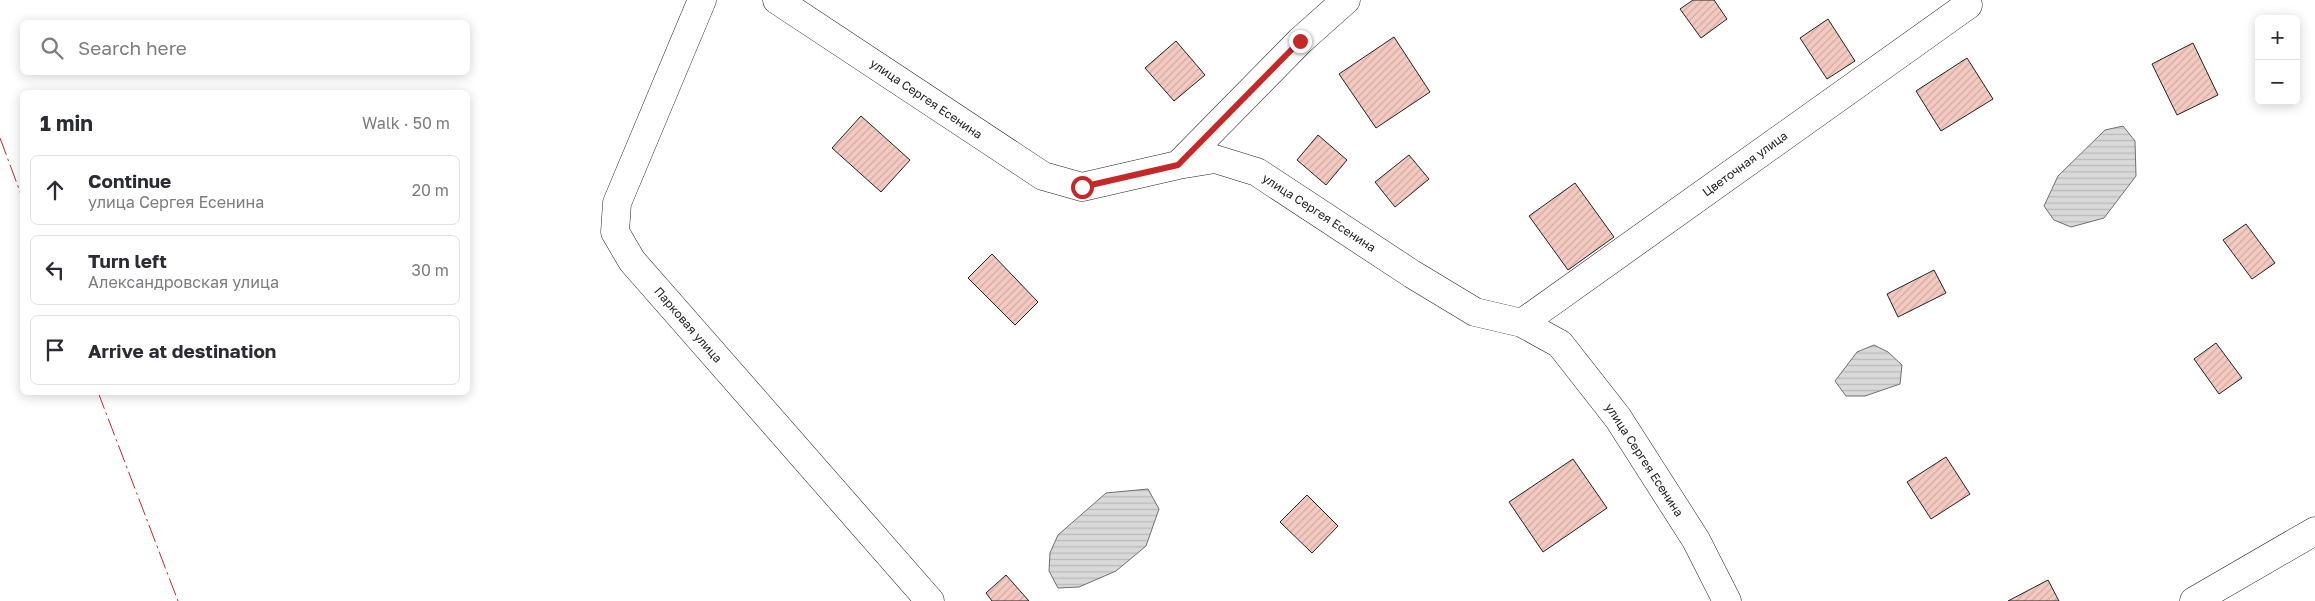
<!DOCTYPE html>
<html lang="en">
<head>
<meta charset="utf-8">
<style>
  :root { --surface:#fff; --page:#f2f2f3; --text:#2b2b33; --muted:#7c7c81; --line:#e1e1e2 }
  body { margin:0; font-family:"Golos Text",sans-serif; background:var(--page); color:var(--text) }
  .controls { position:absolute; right:15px; top:15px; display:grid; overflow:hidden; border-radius:8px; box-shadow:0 2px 12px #0003 }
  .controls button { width:45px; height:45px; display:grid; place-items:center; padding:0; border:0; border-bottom:1px solid var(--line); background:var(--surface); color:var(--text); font:25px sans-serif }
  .stop { position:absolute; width:15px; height:15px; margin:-11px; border:4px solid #c62828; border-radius:50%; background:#fff }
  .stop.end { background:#c62828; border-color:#fff; box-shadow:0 1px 5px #0008 }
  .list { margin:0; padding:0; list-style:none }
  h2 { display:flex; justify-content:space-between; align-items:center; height:65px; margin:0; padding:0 20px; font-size:21px }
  h2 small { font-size:16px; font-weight:400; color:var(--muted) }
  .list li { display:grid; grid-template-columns:32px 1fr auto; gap:15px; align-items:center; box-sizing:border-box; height:70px; margin:0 10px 10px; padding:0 10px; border:1px solid var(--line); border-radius:8px }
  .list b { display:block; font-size:19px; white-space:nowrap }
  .list p { margin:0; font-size:16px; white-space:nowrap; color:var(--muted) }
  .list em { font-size:16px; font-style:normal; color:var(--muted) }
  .icon { flex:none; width:28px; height:28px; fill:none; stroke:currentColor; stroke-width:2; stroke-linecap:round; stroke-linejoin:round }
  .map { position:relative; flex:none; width:2315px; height:601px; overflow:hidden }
  .search { position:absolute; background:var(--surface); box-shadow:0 2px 12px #0003; left:20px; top:20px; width:450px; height:55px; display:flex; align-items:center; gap:12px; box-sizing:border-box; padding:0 18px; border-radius:8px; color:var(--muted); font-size:19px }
  .panel { position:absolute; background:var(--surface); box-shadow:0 2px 12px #0003; left:20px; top:90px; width:450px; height:305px; border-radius:8px }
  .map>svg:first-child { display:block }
  .water { fill:url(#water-rules); stroke:#6f6f6f }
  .building { fill:url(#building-hatch); stroke:#222 }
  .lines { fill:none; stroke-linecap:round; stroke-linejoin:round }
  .street-casing { stroke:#222; stroke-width:29 }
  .street { stroke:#fff; stroke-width:28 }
  .power { stroke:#c62828; stroke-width:1; stroke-dasharray:18 4 2.5 4; stroke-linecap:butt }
  .route { stroke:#c62828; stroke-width:6 }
  .labels { text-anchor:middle; stroke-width:4; stroke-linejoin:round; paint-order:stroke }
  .street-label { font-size:12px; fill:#222; stroke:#fff }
</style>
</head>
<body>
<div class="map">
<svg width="2315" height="601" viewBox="0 0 2315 601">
  <defs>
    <pattern id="water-rules" width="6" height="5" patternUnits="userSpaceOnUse" patternTransform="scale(1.25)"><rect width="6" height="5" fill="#d9d9d9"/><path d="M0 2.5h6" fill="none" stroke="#bababa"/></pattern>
    <pattern id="building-hatch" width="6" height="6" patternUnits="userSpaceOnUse" patternTransform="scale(1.25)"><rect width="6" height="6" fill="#f3c9c0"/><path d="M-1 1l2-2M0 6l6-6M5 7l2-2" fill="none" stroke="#d0aca5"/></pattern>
  </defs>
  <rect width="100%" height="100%" fill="#fff"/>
  <path class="water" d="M2123 126 2135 141 2136 176 2104 218 2071 227 2054 220 2044 206 2058 176 2105 130Z
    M1874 345 1888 352 1902 365 1900 384 1865 396H1846L1835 381 1857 352Z
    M1148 489 1159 509 1146 546 1116 571 1079 587 1058 588 1049 571 1050 553 1058 535 1106 493Z"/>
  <path class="building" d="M1693 0H1714L1727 19 1701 38 1680 9Z
    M1828 19 1855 61 1827 79 1800 38Z
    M1394 37 1430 92 1376 128 1339 74Z
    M1176 41 1205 75 1174 101 1145 68Z
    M2193 43 2218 95 2177 115 2152 64Z
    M1967 58 1993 99 1941 131 1916 91Z
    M861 116 910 160 881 192 832 148Z
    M1318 135 1347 160 1326 185 1297 160Z
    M1409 155 1429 179 1395 207 1375 182Z
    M1575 183 1614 237 1568 270 1529 216Z
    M2246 224 2275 263 2252 279 2223 240Z
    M992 254 1038 302 1015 325 968 278Z
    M1934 270 1946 293 1898 317 1887 294Z
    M2216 343 2242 378 2219 394 2194 359Z
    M1946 457 1970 494 1931 519 1907 482Z
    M1573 459 1607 508 1543 552 1509 502Z
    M1307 495 1338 526 1312 553 1280 522Z
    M1006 575 1029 601H992L986 593Z
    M2048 580 2059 601H2008Z"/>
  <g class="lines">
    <defs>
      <path id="street" d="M702 0 617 203 615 232 632 261 930 601
        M777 0 1043 176 1082 187 1178 165 1215 159 1257 172 1412 274 1475 312 1522 323 1560 344 1618 418 1696 540 1727 601
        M1178 165 1300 41 1346 0
        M1522 323 1968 5
        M2194 601 2315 531"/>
    </defs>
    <use href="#street" class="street-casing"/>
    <use href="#street" class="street"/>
    <path class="power" d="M0 138 22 197
      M98 392 178 601"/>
  </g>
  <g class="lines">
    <path class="route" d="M1082 187 1178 165 1300 41"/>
  </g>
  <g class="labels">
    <g class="street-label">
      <text transform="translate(926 99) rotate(34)" y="4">улица Сергея Есенина</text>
      <text transform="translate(1745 164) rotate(-36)" y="4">Цветочная улица</text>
      <text transform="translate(1319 213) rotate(33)" y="4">улица Сергея Есенина</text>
      <text transform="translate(688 325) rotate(49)" y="4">Парковая улица</text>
      <text transform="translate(1644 460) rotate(57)" y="4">улица Сергея Есенина</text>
    </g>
  </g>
</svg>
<div class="controls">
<button>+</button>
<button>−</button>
</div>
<div class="stop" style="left:1082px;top:187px"></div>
<div class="stop end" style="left:1300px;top:41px"></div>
<div class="search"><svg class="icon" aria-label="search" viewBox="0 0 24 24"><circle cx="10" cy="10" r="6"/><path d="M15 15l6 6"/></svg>Search here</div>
<section class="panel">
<h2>1 min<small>Walk · 50 m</small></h2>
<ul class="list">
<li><svg class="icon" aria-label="ahead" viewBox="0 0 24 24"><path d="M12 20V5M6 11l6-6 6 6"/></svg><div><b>Continue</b><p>улица Сергея Есенина</p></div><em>20 m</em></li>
<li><svg class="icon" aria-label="left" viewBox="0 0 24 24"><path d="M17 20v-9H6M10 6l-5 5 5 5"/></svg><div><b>Turn left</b><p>Александровская улица</p></div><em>30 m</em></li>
<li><svg class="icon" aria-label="arrive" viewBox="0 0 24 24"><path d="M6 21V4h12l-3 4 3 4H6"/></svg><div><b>Arrive at destination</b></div></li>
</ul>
</section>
</div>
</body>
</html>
